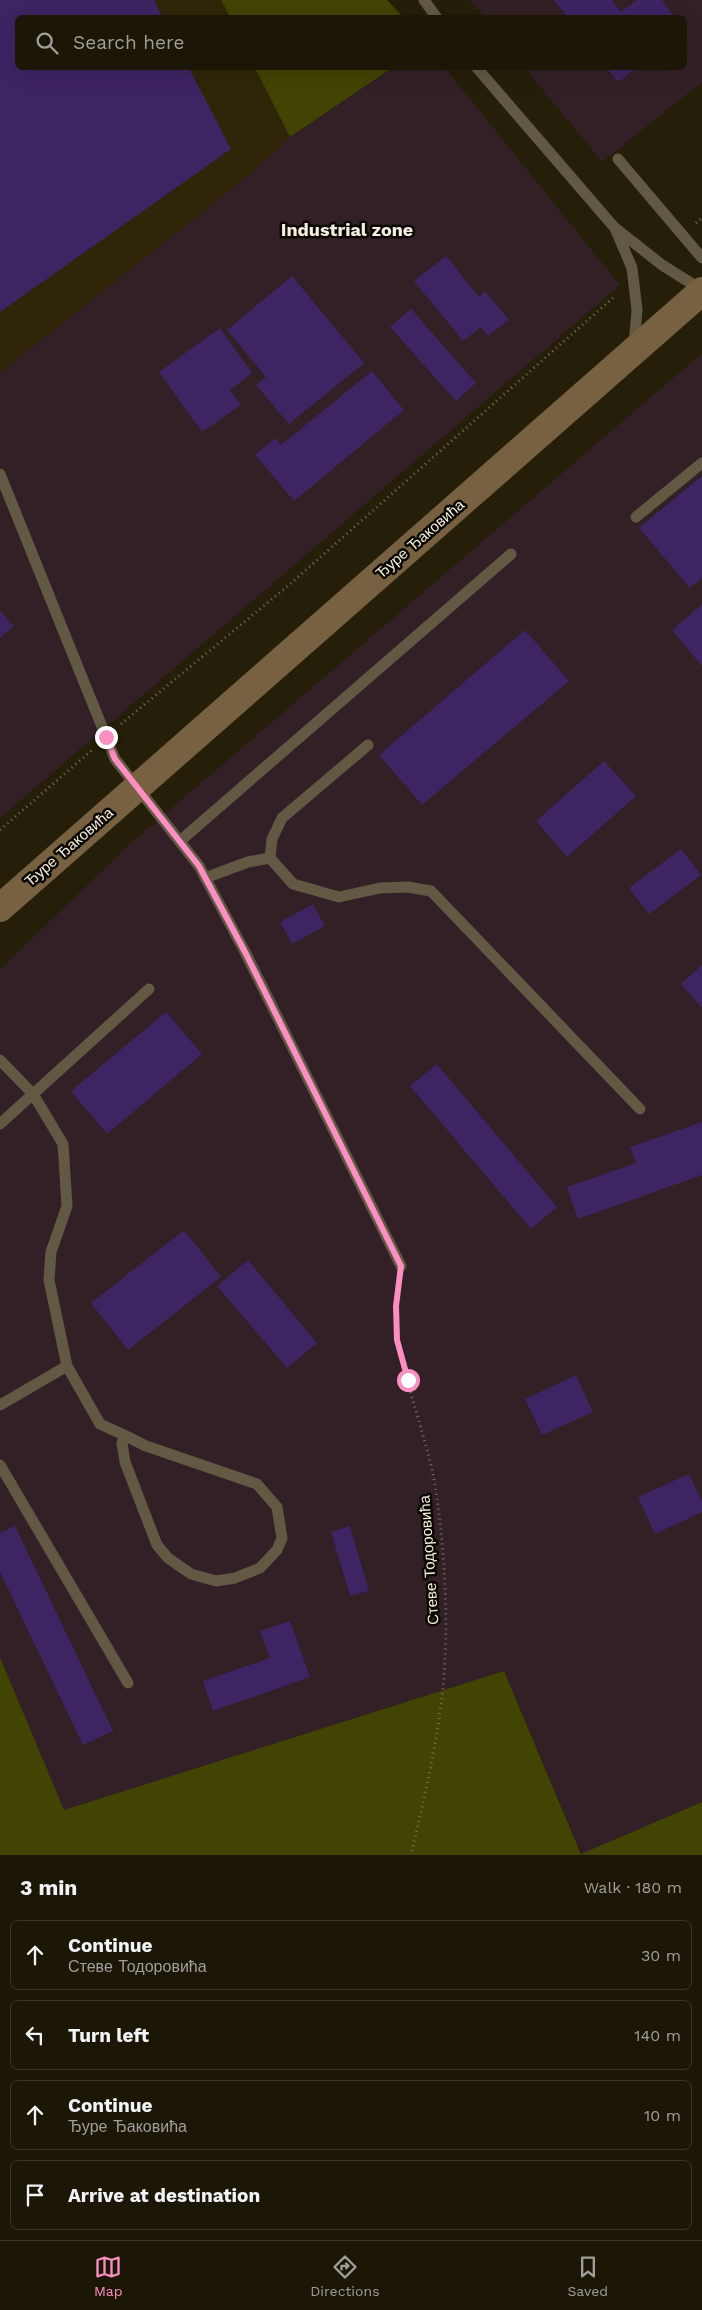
<!DOCTYPE html>
<html lang="en">
<head>
<meta charset="utf-8">
<style>
  :root { --surface:#1c1607; --page:#292315; --text:#f1f3f6; --muted:#a09f9b; --line:#3a3528; --accent:#fc8fc2 }
  body { margin:0; font-family:"Work Sans",sans-serif; background:var(--page); color:var(--text) }
  .stop { position:absolute; width:15px; height:15px; margin:-11px; border:4px solid #fc8fc2; border-radius:50%; background:#fff }
  .stop.end { background:#fc8fc2; border-color:#fff; box-shadow:0 1px 5px #0008 }
  .list { margin:0; padding:0; list-style:none }
  h2 { display:flex; justify-content:space-between; align-items:center; height:65px; margin:0; padding:0 20px; font-size:21px }
  h2 small { font-size:16px; font-weight:400; color:var(--muted) }
  .list li { display:grid; grid-template-columns:32px 1fr auto; gap:15px; align-items:center; box-sizing:border-box; height:70px; margin:0 10px 10px; padding:0 10px; border:1px solid var(--line); border-radius:8px }
  .list b { display:block; font-size:19px; white-space:nowrap }
  .list p { margin:0; font-size:16px; white-space:nowrap; color:var(--muted) }
  .list em { font-size:16px; font-style:normal; color:var(--muted) }
  .icon { flex:none; width:28px; height:28px; fill:none; stroke:currentColor; stroke-width:2; stroke-linecap:round; stroke-linejoin:round }
  .map { position:relative; flex:none; width:702px; height:1855px; overflow:hidden }
  .search { position:absolute; background:var(--surface); box-shadow:0 5px 20px #0002; left:15px; right:15px; top:15px; height:55px; display:flex; align-items:center; gap:12px; box-sizing:border-box; padding:0 18px; border-radius:8px; color:var(--muted); font-size:19px }
  .sheet { height:385px; background:var(--surface) }
  nav { display:flex; justify-content:space-around; align-items:center; box-sizing:border-box; height:70px; border-top:1px solid var(--line); background:var(--surface); font-size:14px; color:var(--muted) }
  nav a { display:grid; justify-items:center; gap:2px }
  nav .on { color:var(--accent) }
  .map>svg:first-child { display:block }
  .built { fill:#2f2508 }
  .industrial { fill:#322026 }
  .green { fill:#414402 }
  .building { fill:#3d2463 }
  .lines { fill:none; stroke-linecap:round; stroke-linejoin:round }
  .path { stroke:#756f5d; stroke-width:3; stroke-dasharray:1 4; stroke-linecap:butt }
  .lane { stroke:#615943; stroke-width:11 }
  .secondary { stroke:#786140; stroke-width:28 }
  .route { stroke:#fc8fc2; stroke-width:6 }
  .labels { text-anchor:middle; stroke-width:5; stroke-linejoin:round; paint-order:stroke }
  .street-label { font-size:15px; fill:#f3eee1; stroke:#0b0802 }
  .quarter-label { font-size:18px; font-weight:bold; fill:#f3eee1; stroke:#0b0802 }
</style>
</head>
<body>
<div class="map">
<svg width="702" height="1855" viewBox="0 0 702 1855">
  <rect width="100%" height="100%" fill="#251e09"/>
  <path class="built" d="M0 0H221L230 17 18 18V68H255L290 137 254 171 0 373Z"/>
  <path class="industrial" d="M470 0H702V82L602 162 525 68H684V18L485 17Z
    M392 68H445L620 285 0 818V373L254 171 290 137Z
    M702 353V1802L582 1855 504 1671 64 1811 0 1657V969L131 843Z"/>
  <path class="green" d="M221 0H387L403 17H230Z
    M255 68H392L290 137Z
    M0 1657 64 1810 504 1671 581 1854 702 1802V1855H0Z"/>
  <path class="building" d="M0 0H154L163 18H18V68H189L231 149 0 312Z
    M554 0H612L621 12 637 0H662L675 18H568Z
    M607 68H637L618 82Z
    M446 256 479 297 485 291 509 320 488 336 481 327 463 341 414 281Z
    M292 276 364 363 289 424 256 385 266 377 227 330Z
    M411 309 476 383 456 401 390 327Z
    M220 328 252 373 230 390 241 405 202 432 159 372Z
    M372 371 404 410 294 501 255 455 275 438 281 445Z
    M702 476V578L690 588 639 528Z
    M702 604V666L672 630Z
    M0 611 14 626 0 638Z
    M525 630 569 681 422 805 379 755Z
    M604 761 636 796 567 857 536 821Z
    M681 849 701 875 649 914 629 888Z
    M313 904 325 926 292 944 280 922Z
    M702 965V1008L681 984Z
    M166 1012 202 1054 107 1134 71 1091Z
    M437 1064 557 1207 531 1229 410 1086Z
    M702 1122V1175L578 1219 567 1187 636 1163 630 1147Z
    M184 1230 221 1277 128 1350 91 1303Z
    M248 1260 317 1343 287 1368 217 1286Z
    M576 1375 593 1412 542 1435 525 1399Z
    M689 1474 702 1502V1512L655 1534 638 1497Z
    M15 1526 113 1731 83 1745 0 1572V1533Z
    M350 1526 369 1591 350 1596 331 1532Z
    M290 1621 310 1677 213 1711 203 1681 270 1658 260 1631Z"/>
  <g class="lines">
    <path class="path" d="M696 223 702 218
      M121 724 289 585 615 296
      M0 830 92 750
      M399 1284C396 1303 394 1322 398 1341 407 1392 428 1440 436 1491 445 1553 449 1626 443 1688 437 1744 424 1800 411 1855"/>
    <path class="lane" d="M424 0 437 18
      M477 68 614 227 662 265 702 290
      M618 159 702 258
      M615 228 632 268 637 310 634 346
      M0 474 115 759 199 866 245 952 401 1266
      M636 517 702 463
      M180 841 511 554
      M270 858 272 839 282 818 368 745
      M205 878 248 862 270 858 293 884 339 897 380 888 408 887 431 891 640 1109
      M0 1060 33 1094 63 1144 67 1206 51 1252 49 1280 67 1366 100 1424 124 1435 146 1446 257 1484 277 1507 282 1538 277 1550 260 1568 235 1578 216 1581 191 1574 168 1558 157 1545 125 1462 122 1443 124 1435
      M0 1124 149 989
      M0 1405 67 1366
      M0 1465 128 1683"/>
    <path class="secondary" d="M0 908 702 291"/>
  </g>
  <g class="lines">
    <path class="route" d="M106 737 115 759 199 866 245 952 401 1266 396 1306 397 1340 408 1380"/>
  </g>
  <g class="labels">
    <g class="street-label">
      <text transform="translate(420 539) rotate(-41)" y="5">Ђуре Ђаковића</text>
      <text transform="translate(69 847) rotate(-41)" y="5">Ђуре Ђаковића</text>
      <text transform="translate(429 1560) rotate(-94)" y="5">Стеве Тодоровића</text>
    </g>
    <g class="quarter-label">
      <text x="347" y="236">Industrial zone</text>
    </g>
  </g>
</svg>
<div class="stop" style="left:408px;top:1380px"></div>
<div class="stop end" style="left:106px;top:737px"></div>
<div class="search"><svg class="icon" aria-label="search" viewBox="0 0 24 24"><circle cx="10" cy="10" r="6"/><path d="M15 15l6 6"/></svg>Search here</div>
</div>
<section class="sheet">
<h2>3 min<small>Walk · 180 m</small></h2>
<ul class="list">
<li><svg class="icon" aria-label="ahead" viewBox="0 0 24 24"><path d="M12 20V5M6 11l6-6 6 6"/></svg><div><b>Continue</b><p>Стеве Тодоровића</p></div><em>30 m</em></li>
<li><svg class="icon" aria-label="left" viewBox="0 0 24 24"><path d="M17 20v-9H6M10 6l-5 5 5 5"/></svg><div><b>Turn left</b></div><em>140 m</em></li>
<li><svg class="icon" aria-label="ahead" viewBox="0 0 24 24"><path d="M12 20V5M6 11l6-6 6 6"/></svg><div><b>Continue</b><p>Ђуре Ђаковића</p></div><em>10 m</em></li>
<li><svg class="icon" aria-label="arrive" viewBox="0 0 24 24"><path d="M6 21V4h12l-3 4 3 4H6"/></svg><div><b>Arrive at destination</b></div></li>
</ul>
</section>
<nav>
<a class="on"><svg class="icon" aria-label="map" viewBox="0 0 24 24"><path d="M3 6l6-2 6 2 6-2v14l-6 2-6-2-6 2zM9 4v14M15 6v14"/></svg>Map</a>
<a><svg class="icon" aria-label="directions" viewBox="0 0 24 24"><path d="M12 3l9 9-9 9-9-9zM9 14v-3h6M13 9l2 2-2 2"/></svg>Directions</a>
<a><svg class="icon" aria-label="saved" viewBox="0 0 24 24"><path d="M7 4h10v16l-5-4-5 4z"/></svg>Saved</a>
</nav>
</body>
</html>
